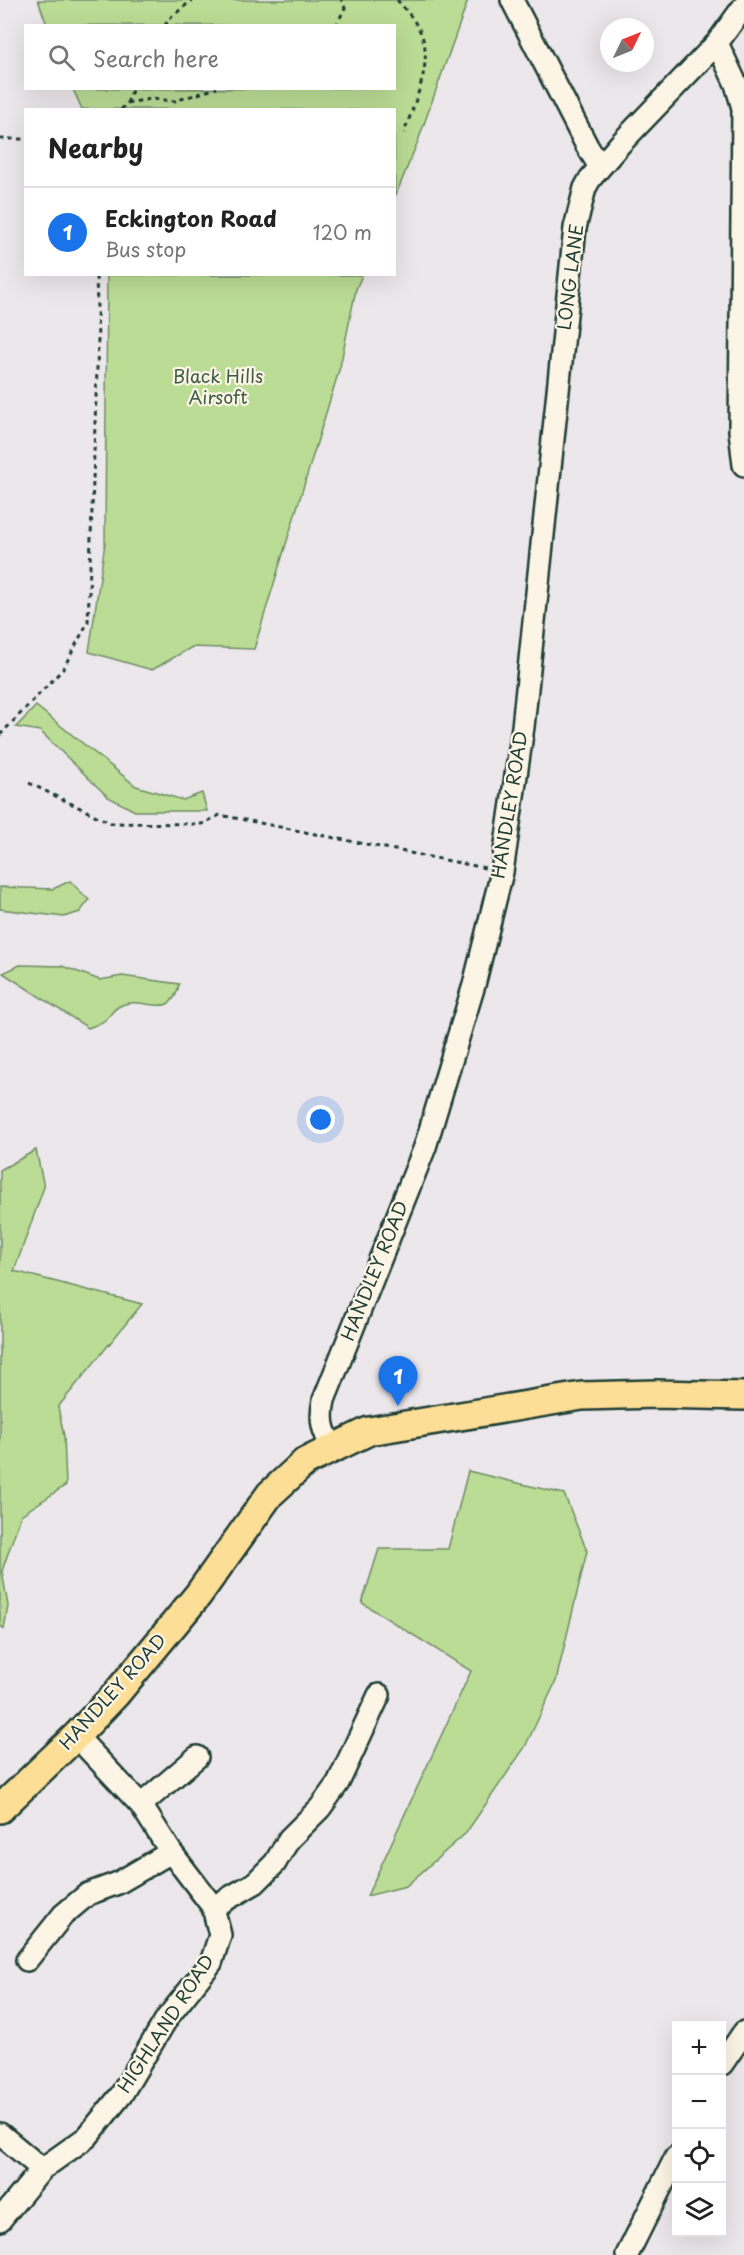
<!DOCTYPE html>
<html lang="en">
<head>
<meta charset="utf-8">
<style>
  :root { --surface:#fff; --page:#f2f2f2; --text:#222; --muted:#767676; --line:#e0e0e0; --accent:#1a73e8 }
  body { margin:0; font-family:"Playpen Sans",sans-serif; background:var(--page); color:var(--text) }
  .controls { position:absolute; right:18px; bottom:18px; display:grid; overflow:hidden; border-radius:0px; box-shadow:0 6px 24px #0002 }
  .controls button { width:54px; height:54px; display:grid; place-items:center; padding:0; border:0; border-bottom:2px solid var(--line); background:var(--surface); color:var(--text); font:30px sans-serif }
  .compass { position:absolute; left:600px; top:18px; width:54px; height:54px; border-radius:50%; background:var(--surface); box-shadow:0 6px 24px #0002; rotate:47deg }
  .you { position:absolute; left:321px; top:1120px; width:21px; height:21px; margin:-15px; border:4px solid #fff; border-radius:50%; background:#1a73e8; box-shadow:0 0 0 9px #1a73e833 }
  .badge { display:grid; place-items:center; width:39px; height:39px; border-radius:50%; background:var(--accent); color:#fff; font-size:20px; font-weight:700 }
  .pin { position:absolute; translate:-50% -50px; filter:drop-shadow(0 2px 3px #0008) }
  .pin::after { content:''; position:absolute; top:32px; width:21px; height:18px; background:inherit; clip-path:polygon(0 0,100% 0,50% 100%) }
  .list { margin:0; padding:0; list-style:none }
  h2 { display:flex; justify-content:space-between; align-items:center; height:78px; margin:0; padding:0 24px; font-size:26px }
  h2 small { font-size:20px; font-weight:400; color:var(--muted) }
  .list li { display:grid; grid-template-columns:39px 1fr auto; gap:18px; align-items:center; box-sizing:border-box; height:90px; padding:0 24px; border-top:2px solid var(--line) }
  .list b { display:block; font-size:22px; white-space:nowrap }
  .list p { margin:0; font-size:20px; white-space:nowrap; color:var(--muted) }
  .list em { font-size:20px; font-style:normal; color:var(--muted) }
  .icon { flex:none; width:33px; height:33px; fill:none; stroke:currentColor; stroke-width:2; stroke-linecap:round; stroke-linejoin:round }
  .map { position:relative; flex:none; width:744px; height:2255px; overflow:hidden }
  .search { position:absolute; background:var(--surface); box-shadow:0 6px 24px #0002; left:24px; top:24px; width:372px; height:66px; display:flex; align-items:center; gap:15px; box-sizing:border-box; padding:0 21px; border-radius:0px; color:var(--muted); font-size:22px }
  .panel { position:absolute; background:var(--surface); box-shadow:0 6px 24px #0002; left:24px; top:108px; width:372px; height:168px; border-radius:0px }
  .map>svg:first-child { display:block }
  .green { fill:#bbdc95; stroke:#6d8c64; stroke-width:1.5 }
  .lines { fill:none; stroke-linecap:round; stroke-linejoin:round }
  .minor-casing { stroke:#1f3d34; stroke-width:26 }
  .major-casing { stroke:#1f3d34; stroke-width:32 }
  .path { stroke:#1f3d34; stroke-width:3; stroke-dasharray:4.5 4.5; stroke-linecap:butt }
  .minor { stroke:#fcf5e5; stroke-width:21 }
  .major { stroke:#fdde96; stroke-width:27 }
  .labels { text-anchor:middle; stroke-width:4.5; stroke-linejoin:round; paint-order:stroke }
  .street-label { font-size:18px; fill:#1f3d34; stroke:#fcf5e5 }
  .park-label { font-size:18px; fill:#3e5d47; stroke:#fcf5e5 }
</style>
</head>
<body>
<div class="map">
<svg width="744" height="2255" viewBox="0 0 744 2255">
  <rect width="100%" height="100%" fill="#ece7eb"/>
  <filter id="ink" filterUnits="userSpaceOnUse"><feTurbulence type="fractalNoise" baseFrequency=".0167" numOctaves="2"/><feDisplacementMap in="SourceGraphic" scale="12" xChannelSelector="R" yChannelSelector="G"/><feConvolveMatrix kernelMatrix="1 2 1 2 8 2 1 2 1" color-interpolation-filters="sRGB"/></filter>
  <g filter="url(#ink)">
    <path class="green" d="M38 0H468L418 141 395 197 394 110 82 109 73 89 394 88V26L47 25Z
      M107 275H362L356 289 340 367 254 649 192 647 152 670 89 652 105 543Z
      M36 706 136 786 183 800 202 793 207 811H135L108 797 40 731 16 727Z
      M70 881 89 900 80 912 64 917 0 909V887L53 889Z
      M20 965 62 966 100 980 122 976 179 984C171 1025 142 992 118 1007 113 1010 110 1016 105 1020 100 1024 93 1026 88 1028L3 973Z
      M36 1150 44 1187 14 1271 142 1304 58 1407 64 1436 66 1485 21 1515 2 1571 8 1606 4 1629 0 1625V1170Z
      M468 1471 564 1494 587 1551 556 1681 525 1747 466 1833 406 1886 367 1896 471 1671 362 1603 379 1549H448Z"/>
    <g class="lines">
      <defs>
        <path id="minor" d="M512 0 587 146 600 167
          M717 43 736 84 743 108 740 431 744 465
          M333 1447C322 1431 320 1419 324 1400L425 1147 474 985 502 872 523 727 575 228 585 188 590 179 620 144 717 43 744 6
          M141 1805 197 1757
          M213 1907 255 1883 275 1863 289 1839 320 1808 338 1783 379 1695
          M27 1960 63 1915 88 1894 118 1883 171 1852
          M722 2064 744 2032
          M0 2134 42 2169
          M0 2220 42 2169 87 2137 121 2095 167 2018 211 1963 220 1935 213 1907 171 1852 141 1805 76 1736
          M627 2255 676 2157"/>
        <path id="major" d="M0 1809 76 1736 116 1694 198 1595 270 1494 305 1462 369 1431 582 1396 656 1394 744 1396"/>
      </defs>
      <use href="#minor" class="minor-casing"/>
      <use href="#major" class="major-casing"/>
      <path class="path" d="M397 0C407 11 419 25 423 39 432 66 413 106 404 133
        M165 26 168 20 192 0
        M336 26 345 8 341 0
        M127 103 151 99 175 101 217 88
        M121 110 127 103 133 88
        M0 139H26
        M0 735 63 669 88 622 98 340 96 274
        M29 783 111 823 202 824 220 815 485 868"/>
      <use href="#minor" class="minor"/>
      <use href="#major" class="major"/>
    </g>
  </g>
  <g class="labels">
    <g class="street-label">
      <text transform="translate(571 277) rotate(-83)" y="6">LONG LANE</text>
      <text transform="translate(510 805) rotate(-81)" y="6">HANDLEY ROAD</text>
      <text transform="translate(375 1271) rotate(-68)" y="6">HANDLEY ROAD</text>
      <text transform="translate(113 1692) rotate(-48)" y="6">HANDLEY ROAD</text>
      <text transform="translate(166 2024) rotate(-57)" y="6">HIGHLAND ROAD</text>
    </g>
    <g class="park-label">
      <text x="218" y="383">Black Hills<tspan x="218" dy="21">Airsoft</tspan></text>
    </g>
  </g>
</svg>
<div class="controls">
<button>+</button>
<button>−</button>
<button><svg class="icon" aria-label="locate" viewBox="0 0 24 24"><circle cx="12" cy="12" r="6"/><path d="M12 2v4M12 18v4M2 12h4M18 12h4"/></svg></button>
<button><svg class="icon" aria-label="layers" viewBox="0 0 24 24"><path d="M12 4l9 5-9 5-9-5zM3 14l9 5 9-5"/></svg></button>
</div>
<svg class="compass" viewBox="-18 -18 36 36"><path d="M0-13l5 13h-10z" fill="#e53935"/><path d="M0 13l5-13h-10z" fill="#767676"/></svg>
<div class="you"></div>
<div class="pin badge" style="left:398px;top:1406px">1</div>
<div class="search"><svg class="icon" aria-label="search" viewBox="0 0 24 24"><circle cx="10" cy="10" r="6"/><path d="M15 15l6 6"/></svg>Search here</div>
<section class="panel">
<h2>Nearby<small></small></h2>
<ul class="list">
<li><span class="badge">1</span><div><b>Eckington Road</b><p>Bus stop</p></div><em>120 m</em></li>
</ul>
</section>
</div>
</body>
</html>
